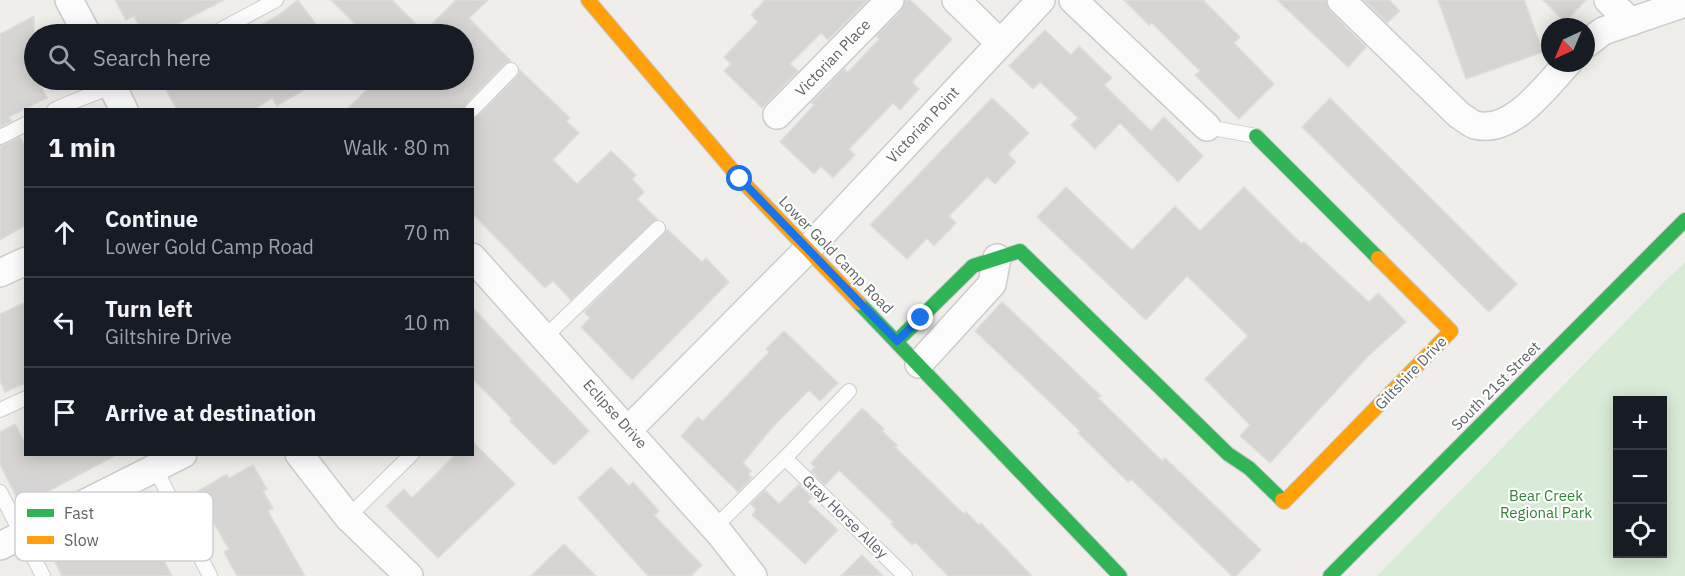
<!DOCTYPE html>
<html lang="en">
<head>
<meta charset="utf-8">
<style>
  :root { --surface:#171b24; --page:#242831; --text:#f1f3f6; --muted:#9ea1a6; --line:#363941 }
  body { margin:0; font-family:"IBM Plex Sans",sans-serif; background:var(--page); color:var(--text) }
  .controls { position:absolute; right:18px; bottom:18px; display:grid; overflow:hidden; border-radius:0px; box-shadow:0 3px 15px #0003 }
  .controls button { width:54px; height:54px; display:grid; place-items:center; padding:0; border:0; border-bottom:2px solid var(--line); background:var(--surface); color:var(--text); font:30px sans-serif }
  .compass { position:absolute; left:1541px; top:18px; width:54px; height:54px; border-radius:50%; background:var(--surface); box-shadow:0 3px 15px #0003; rotate:224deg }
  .stop { position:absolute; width:18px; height:18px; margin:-14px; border:4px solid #1a73e8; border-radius:50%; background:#fff }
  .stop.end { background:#1a73e8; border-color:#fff; box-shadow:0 2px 6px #0008 }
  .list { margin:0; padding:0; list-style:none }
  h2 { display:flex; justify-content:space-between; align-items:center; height:78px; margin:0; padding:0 24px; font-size:26px }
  h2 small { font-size:20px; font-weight:400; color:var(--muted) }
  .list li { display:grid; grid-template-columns:39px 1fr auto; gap:18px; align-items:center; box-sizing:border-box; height:90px; padding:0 24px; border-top:2px solid var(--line) }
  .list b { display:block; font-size:22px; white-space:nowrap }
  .list p { margin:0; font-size:20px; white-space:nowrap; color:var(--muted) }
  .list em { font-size:20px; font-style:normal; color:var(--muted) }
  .icon { flex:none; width:33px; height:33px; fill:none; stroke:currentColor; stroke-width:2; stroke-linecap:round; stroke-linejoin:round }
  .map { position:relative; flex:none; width:1685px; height:576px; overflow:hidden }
  .search { position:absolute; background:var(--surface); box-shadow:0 3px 15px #0003; left:24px; top:24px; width:450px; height:66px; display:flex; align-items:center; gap:15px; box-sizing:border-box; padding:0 21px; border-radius:33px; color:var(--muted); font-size:22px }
  .panel { position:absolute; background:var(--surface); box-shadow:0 3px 15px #0003; left:24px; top:108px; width:450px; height:348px; border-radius:0px }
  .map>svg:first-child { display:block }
  .green { fill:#d8ebd6; fill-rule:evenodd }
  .building { fill:#d6d5d3; stroke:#deddd9; stroke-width:1.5 }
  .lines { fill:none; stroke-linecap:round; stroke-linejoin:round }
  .lane-casing { stroke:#cbcccc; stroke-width:16 }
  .street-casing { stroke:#cbcccc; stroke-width:30 }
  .fast-casing { stroke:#cacacb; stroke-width:16 }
  .slow-casing { stroke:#cacacb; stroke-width:16 }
  .lane { stroke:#fdfcfc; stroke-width:14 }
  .street { stroke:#fdfcfc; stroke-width:27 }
  .fast { stroke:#30b455; stroke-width:14 }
  .slow { stroke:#ff9f0a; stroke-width:14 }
  .route { stroke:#1a73e8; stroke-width:8 }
  .labels { text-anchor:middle; stroke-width:4.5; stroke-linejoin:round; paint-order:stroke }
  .street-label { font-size:15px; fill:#5f6368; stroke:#fff }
  .park-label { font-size:15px; fill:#348238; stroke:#fff }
  .key { fill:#fff; stroke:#cfd0d2; stroke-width:1.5 }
  .key-label { font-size:16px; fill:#5f6368 }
</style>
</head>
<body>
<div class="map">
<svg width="1685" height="576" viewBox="0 0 1685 576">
  <rect width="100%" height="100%" fill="#efeeea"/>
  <path class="green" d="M1685 262V576H1377L1665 281ZM1618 400H1662V554H1618Z"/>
  <path class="building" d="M115 0H224L171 27 175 34H143L134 16 126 20Z
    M298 0 323 34H246L277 16Z
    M331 0H392L424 32 456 0H488L469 18 511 61 505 64 466 104 463 110H346L377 80H464V34H365Z
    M765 0H868L828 40 821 33 790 64 798 71 762 108 724 71 731 64 724 57 758 22 751 15Z
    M905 0H910L952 39 912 82 919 89 900 110 893 103 849 149 855 155 833 178 821 166 814 174 780 142 814 105 811 103 844 69 848 72 879 39 876 36 901 11Z
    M1124 0H1203L1240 37 1234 43 1274 84 1239 119 1195 75 1200 71 1152 23 1149 25Z
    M1277 0H1326L1330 11 1366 47 1348 67Z
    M1364 0H1389L1400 11 1387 23Z
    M1438 0H1524L1543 52 1466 79Z
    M1543 0H1586L1565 22Z
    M34 16V80H38L47 98 9 117 12 121 0 127V34Z
    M1045 30 1071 55 1079 46 1112 78 1104 85 1151 131 1164 117 1203 156 1178 182 1120 123 1095 149 1071 125 1078 118 1040 82 1033 89 1009 66Z
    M520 70 570 118 566 121 579 133 553 160 577 184 611 151 636 175 632 179 644 192 637 199 657 219 571 300 553 281 545 288 472 213V119L478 116 517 76Z
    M161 80H321L277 106 272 98 253 110H177Z
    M992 98 1029 133 1008 154 1016 162 995 184 987 177 949 216 956 223 934 246 927 238 907 259 870 225Z
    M1330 98 1517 284 1489 312 1302 127Z
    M20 137 26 147V225L0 240V146Z
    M1066 187 1132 250 1175 206 1200 231 1244 187 1302 244 1304 242 1369 302 1378 293 1406 322 1368 356 1270 463 1240 436 1250 425 1205 379 1248 336 1187 276 1146 320 1037 217Z
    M667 229 702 262 706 258 729 282 632 380 581 327 590 318 584 312Z
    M26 302V383L5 392 0 381V314Z
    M1002 302 1101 396 1098 398 1162 461 1165 458 1261 550 1236 576H1232L1131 479 1128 482 1078 433 1080 431 975 331Z
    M472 307 589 431 554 465 510 421 512 419 472 378Z
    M784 331 838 383 820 401 809 390 772 428 743 463 751 471 748 474 752 478 738 492 681 436 698 417 703 421 769 352 766 349Z
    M862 408 884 429 882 431 897 445 895 447 964 514 966 512 979 525 981 523 1032 576H948L915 542 912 545 891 524 893 522 839 470 825 485 811 471 815 467 811 463Z
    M15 424 26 445V454H118L21 506 0 464V432Z
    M472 441 515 484 438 558 386 506 404 489 412 498 456 454H472Z
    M253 465 267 489 263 491 273 508 268 511 305 576H237L224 552 229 549 208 513 198 519 186 498 227 474 229 478Z
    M611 467 629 486 633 482 659 511 654 515 702 565 691 576H648L578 498Z
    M799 484 812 498 808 502 838 530 805 564 752 515 756 510 751 504 765 490 779 504Z
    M151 521 162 541 155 544 172 576H62L53 558 110 531 114 540Z
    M564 544 596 576H531Z
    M862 555 883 576H841Z"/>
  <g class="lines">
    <defs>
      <path id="lane" d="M213 34 276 0
        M54 110C78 98 103 92 126 80
        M472 110 511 70
        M1207 127 1256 136
        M0 137 26 124
        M546 336 658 228
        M0 410 26 398
        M785 458 849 391
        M155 468 210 576
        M0 492 43 576
        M348 517 412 454
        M715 527 785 458 905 576"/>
      <path id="street" d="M69 0 87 34
        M956 0 999 42
        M1073 0 1207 127
        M1341 0 1459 115C1464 118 1470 123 1475 125 1512 135 1546 86 1568 63
        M1608 0 1631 22
        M1586 44 1603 31 1685 3
        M109 80 124 110
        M777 115 890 0
        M472 257 721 535 753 576
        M0 273 26 261
        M919 364 992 284 997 258
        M629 429 807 250 1041 0
        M299 454 348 517 409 576
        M0 546 183 454"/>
      <path id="fast" d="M1256 136 1378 258
        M859 303 1120 576
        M897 341 973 266 1020 251 1228 454 1249 468 1282 500
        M1330 576 1685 220"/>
      <path id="slow" d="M588 0 740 179 859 303
        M1282 500 1284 502 1451 331 1378 258"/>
    </defs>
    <use href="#lane" class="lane-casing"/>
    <use href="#street" class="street-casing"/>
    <use href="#fast" class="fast-casing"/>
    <use href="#slow" class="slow-casing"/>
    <use href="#lane" class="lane"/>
    <use href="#street" class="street"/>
    <use href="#fast" class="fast"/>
    <use href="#slow" class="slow"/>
  </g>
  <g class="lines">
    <path class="route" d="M740 179 897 341 921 318"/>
  </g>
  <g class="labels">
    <g class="street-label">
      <text transform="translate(833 58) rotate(-46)" y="5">Victorian Place</text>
      <text transform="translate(923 125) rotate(-47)" y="5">Victorian Point</text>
      <text transform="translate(836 255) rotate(46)" y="5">Lower Gold Camp Road</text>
      <text transform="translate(1411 373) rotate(-46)" y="5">Giltshire Drive</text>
      <text transform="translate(1496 386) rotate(-45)" y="5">South 21st Street</text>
      <text transform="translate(615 414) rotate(48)" y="5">Eclipse Drive</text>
      <text transform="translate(845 517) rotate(44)" y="5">Gray Horse Alley</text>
    </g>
    <g class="park-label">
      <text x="1546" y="501">Bear Creek<tspan x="1546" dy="17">Regional Park</tspan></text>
    </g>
  </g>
  <rect x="15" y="492" width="198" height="69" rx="9" class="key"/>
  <rect x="27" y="509" width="27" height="8" fill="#30b455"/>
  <rect x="27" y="536" width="27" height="8" fill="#ff9f0a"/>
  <g class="key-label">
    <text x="64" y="519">Fast</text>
    <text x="64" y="546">Slow</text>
  </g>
</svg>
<div class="controls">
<button>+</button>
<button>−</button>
<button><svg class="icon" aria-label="locate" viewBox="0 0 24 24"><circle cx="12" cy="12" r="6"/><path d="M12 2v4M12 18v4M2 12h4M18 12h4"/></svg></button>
</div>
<svg class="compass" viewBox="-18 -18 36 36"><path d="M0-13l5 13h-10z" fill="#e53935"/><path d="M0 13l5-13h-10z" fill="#9ea1a6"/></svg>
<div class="stop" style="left:740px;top:179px"></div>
<div class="stop end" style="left:921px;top:318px"></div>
<div class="search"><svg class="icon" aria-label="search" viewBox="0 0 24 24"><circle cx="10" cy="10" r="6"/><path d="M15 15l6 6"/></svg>Search here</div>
<section class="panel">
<h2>1 min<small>Walk · 80 m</small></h2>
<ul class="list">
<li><svg class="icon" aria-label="ahead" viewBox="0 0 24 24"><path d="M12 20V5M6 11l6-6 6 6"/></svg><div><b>Continue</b><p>Lower Gold Camp Road</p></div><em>70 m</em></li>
<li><svg class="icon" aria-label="left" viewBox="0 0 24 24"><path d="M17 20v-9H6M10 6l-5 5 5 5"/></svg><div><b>Turn left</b><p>Giltshire Drive</p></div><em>10 m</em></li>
<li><svg class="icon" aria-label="arrive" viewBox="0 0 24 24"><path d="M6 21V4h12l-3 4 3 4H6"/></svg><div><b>Arrive at destination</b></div></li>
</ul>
</section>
</div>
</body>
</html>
